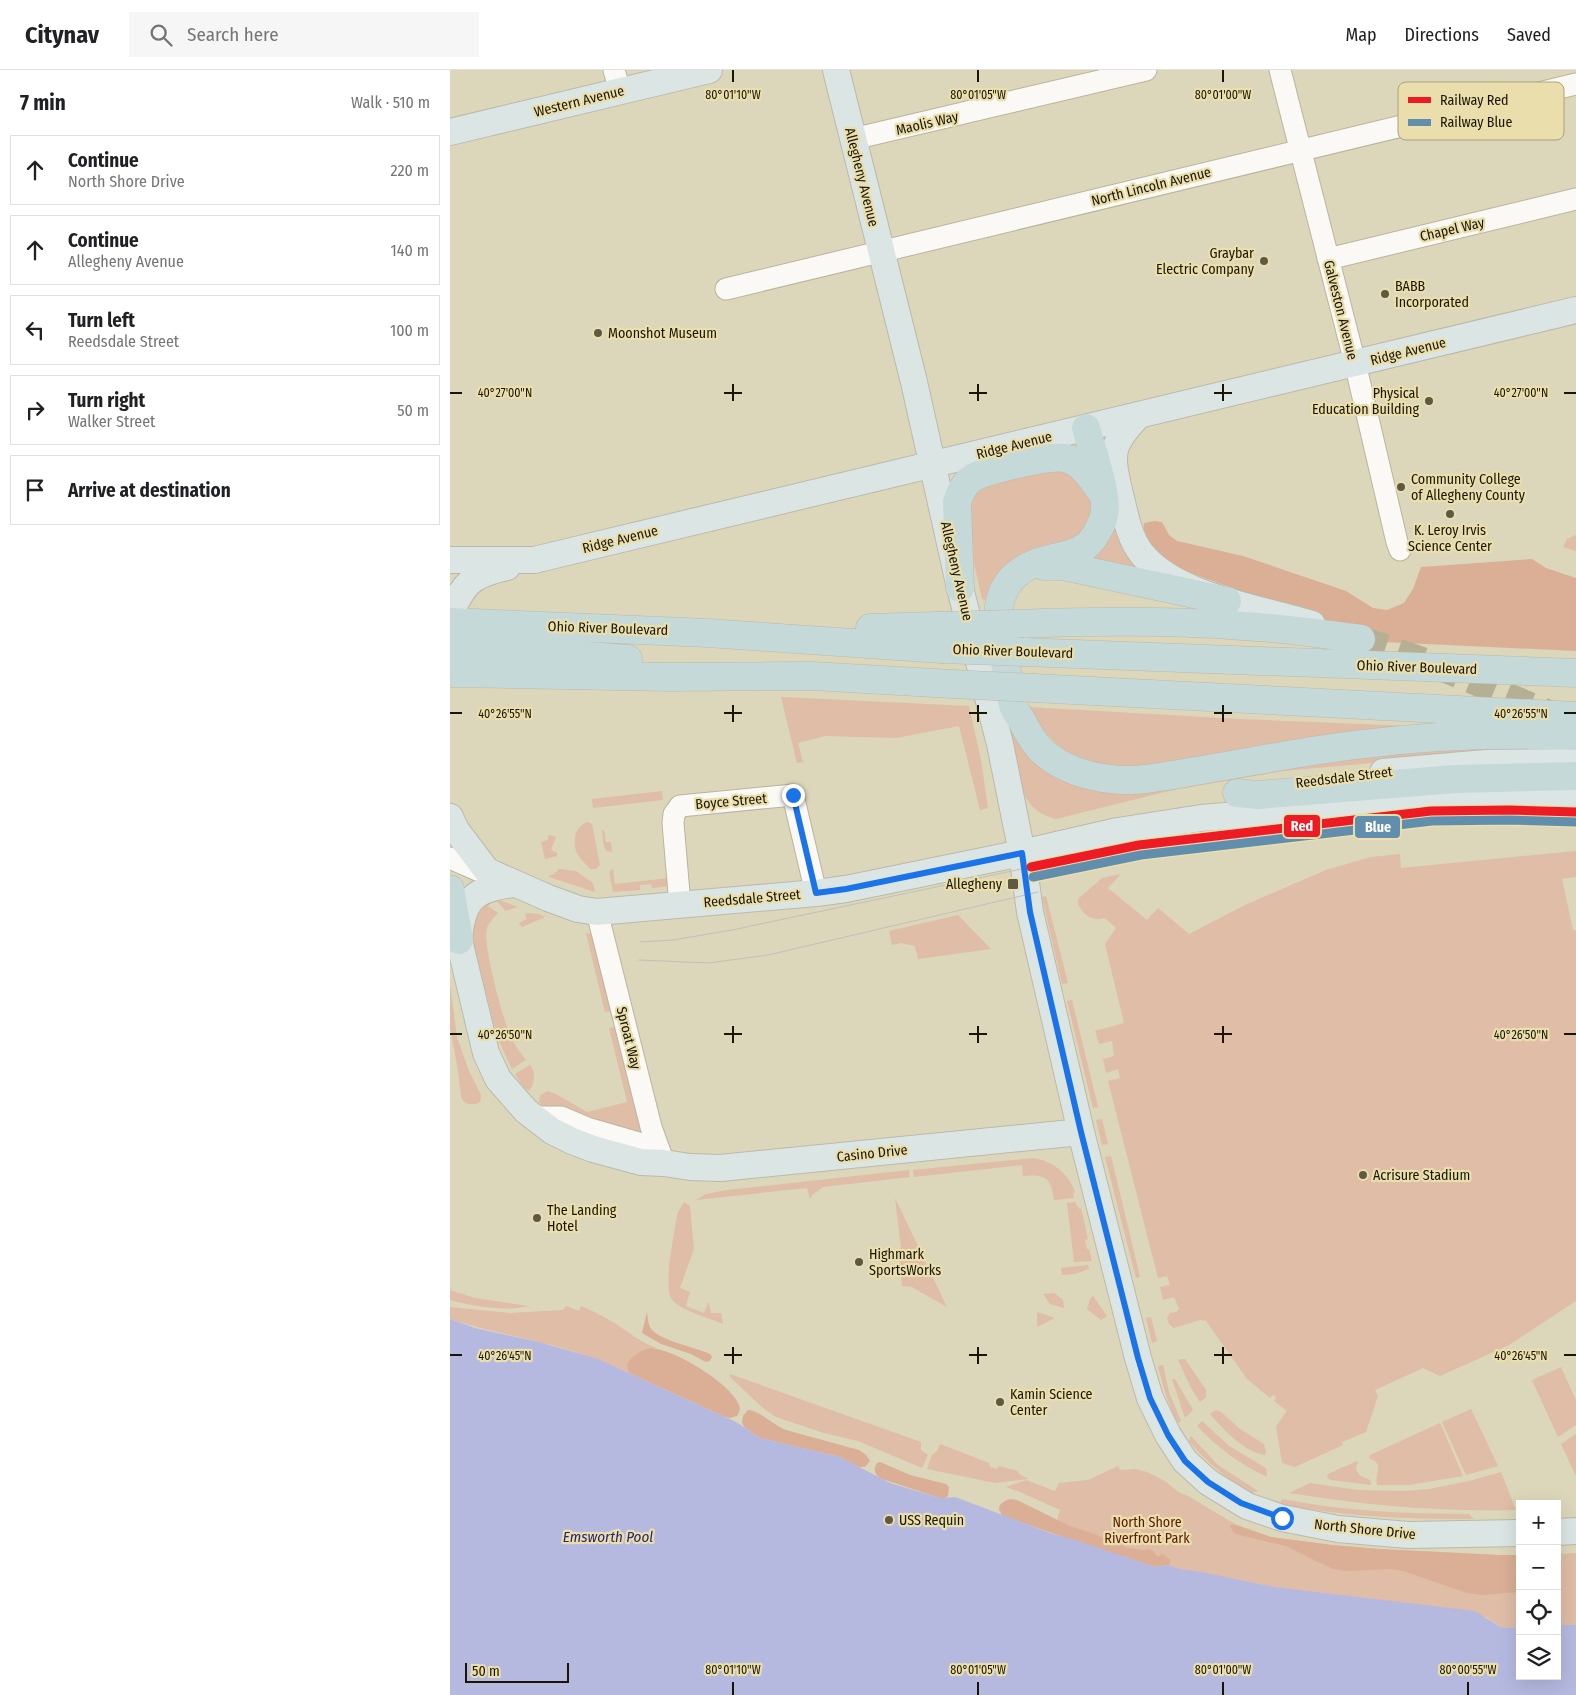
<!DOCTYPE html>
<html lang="en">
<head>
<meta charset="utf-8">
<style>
  :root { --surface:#fff; --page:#f6f6f6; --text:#202124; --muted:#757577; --line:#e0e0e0 }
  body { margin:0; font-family:"Fira Sans Condensed",sans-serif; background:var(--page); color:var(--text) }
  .controls { position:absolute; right:15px; bottom:15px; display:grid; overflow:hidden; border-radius:0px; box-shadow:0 5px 20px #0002 }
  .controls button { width:45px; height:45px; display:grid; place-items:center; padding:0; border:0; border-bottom:1px solid var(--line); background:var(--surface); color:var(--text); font:25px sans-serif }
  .scale { position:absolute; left:15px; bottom:12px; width:104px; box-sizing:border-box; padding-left:5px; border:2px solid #191503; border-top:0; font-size:14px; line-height:18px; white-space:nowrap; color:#191503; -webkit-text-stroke:4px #eadfac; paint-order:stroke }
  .stop { position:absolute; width:15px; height:15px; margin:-11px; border:4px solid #1a73e8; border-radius:50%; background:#fff }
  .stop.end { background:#1a73e8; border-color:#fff; box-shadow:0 1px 5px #0008 }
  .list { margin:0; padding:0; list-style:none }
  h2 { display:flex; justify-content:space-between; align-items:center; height:65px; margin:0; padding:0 20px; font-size:21px }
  h2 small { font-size:16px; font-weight:400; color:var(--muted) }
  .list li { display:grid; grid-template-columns:32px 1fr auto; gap:15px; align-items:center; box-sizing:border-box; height:70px; margin:0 10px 10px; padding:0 10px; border:1px solid var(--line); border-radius:0px }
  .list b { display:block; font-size:19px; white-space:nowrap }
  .list p { margin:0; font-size:16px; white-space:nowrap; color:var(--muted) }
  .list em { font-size:16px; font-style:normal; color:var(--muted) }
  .icon { flex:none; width:28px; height:28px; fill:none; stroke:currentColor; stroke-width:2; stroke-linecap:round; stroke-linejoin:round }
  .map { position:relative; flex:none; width:1126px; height:1625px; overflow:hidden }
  header { display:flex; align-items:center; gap:30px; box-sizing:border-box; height:70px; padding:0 25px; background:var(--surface); border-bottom:1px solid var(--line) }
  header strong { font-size:24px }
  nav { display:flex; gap:28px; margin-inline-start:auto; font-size:18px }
  .search { width:350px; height:45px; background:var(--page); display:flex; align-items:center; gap:12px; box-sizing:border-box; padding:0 18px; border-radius:0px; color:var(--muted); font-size:19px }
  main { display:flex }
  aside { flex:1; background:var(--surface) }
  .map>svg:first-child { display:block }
  .green { fill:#dfbda7 }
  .forest { fill:#daaf96 }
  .water { fill:#b5b9e0 }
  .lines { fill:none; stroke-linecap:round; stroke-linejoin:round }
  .major-tunnel { stroke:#b5af95; stroke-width:26; stroke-dasharray:26 13; stroke-linecap:butt }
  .minor-casing { stroke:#b9b59e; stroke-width:23 }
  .major-casing { stroke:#bcb9ab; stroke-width:28 }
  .highway-casing { stroke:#bcb9ab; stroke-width:29 }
  .minor { stroke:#faf9f5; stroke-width:21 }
  .major { stroke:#dbe6e4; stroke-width:26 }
  .highway { stroke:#c6d9d9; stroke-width:28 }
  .tram { stroke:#c1c0b8; stroke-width:1 }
  .highway-bridge-casing { stroke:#bcb9ab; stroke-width:29; stroke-linecap:butt }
  .highway-bridge { stroke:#c6d9d9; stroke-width:28 }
  .rail-1-casing { stroke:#eadfac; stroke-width:12 }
  .rail-2-casing { stroke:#eadfac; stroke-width:12 }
  .rail-1 { stroke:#ec1b24; stroke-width:9 }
  .rail-2 { stroke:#608eac; stroke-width:9 }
  .route { stroke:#1a73e8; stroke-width:6 }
  .ticks { fill:none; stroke:#191503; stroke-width:2 }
  .poi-dot { fill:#5d5943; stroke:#eadfac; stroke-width:2 }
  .labels { text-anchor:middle; stroke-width:4.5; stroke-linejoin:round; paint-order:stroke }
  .street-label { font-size:14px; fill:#191503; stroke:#eadfac }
  .poi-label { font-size:14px; fill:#191503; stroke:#eadfac; text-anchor:start }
  .park-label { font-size:14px; fill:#5a1902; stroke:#eadfac }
  .water-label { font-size:15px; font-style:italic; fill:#272570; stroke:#eadfac }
  .key { fill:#eadfac; stroke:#aba279; stroke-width:1 }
  .key-label { font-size:14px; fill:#191503 }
  .ticks-label { font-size:12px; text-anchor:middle; fill:#191503; stroke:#eadfac; stroke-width:4.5; stroke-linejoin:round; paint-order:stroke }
  .line-badge { stroke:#eadfac; stroke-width:2 }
  .badge-label { font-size:14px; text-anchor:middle; font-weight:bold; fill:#fff }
</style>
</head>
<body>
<header>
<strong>Citynav</strong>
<div class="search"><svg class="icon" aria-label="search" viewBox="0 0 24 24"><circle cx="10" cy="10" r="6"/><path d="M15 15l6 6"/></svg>Search here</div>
<nav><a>Map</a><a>Directions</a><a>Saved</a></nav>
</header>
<main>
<aside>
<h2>7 min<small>Walk · 510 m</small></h2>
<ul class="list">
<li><svg class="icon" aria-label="ahead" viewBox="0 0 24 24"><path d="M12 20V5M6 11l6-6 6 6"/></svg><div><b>Continue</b><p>North Shore Drive</p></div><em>220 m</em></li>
<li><svg class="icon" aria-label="ahead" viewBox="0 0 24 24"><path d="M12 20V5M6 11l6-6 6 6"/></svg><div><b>Continue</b><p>Allegheny Avenue</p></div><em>140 m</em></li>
<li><svg class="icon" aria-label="left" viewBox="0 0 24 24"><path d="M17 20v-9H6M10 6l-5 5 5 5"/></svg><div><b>Turn left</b><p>Reedsdale Street</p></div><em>100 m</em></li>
<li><svg class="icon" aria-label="right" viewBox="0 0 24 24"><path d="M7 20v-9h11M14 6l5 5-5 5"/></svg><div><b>Turn right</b><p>Walker Street</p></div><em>50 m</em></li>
<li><svg class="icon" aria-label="arrive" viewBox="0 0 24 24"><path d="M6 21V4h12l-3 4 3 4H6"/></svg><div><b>Arrive at destination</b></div></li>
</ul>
</aside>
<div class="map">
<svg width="1126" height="1625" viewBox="0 0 1126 1625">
  <rect width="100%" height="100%" fill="#dcd6ba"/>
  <path class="green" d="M610 397 638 414 643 444C639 451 635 463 629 467 619 474 607 475 595 477 563 484 545 498 535 530L532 529 514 449 519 428 534 414Z
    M663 449 703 505 631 490Z
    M1126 465V481L1113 477 1117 469Z
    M331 627 519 636 531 690 538 738 530 740 509 656 446 668 375 666 348 673 353 692 347 693Z
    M578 637 789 649 959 656 708 695C644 700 612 695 578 637Z
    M551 639 601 699 802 701 1015 673 1126 680H1066L833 701 723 720 606 749C597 747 589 743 582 736 566 719 558 664 551 639Z
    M212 721 213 730 143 738 142 729Z
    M138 752 142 754 150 795 146 799H140C136 794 130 789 127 783 122 772 125 755 138 752Z
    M154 760 156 772H161L162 782 157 781 154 777 152 761Z
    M100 765 106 767 101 780 107 783V786L95 789 91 772 98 770V766Z
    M1126 781V807L1112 809 1123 860H1126V1231L1059 1275 990 1306 973 1298 925 1320 928 1326 916 1362 892 1372 893 1375 845 1397 832 1393 826 1356 837 1341 824 1331 826 1327 823 1325 820 1328 797 1309 756 1251 750 1250 724 1258 719 1254 717 1248 720 1243 726 1242 729 1239 724 1227 713 1230 710 1217 720 1215 717 1206 708 1208 658 1011 670 1008 668 999 656 1003 653 989 664 986 662 971 649 974 645 961 674 953 655 874 666 858 655 848C643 852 633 845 628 834V829L652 808 671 804 658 818 697 850 708 838 739 864 795 835 876 800 921 787 950 784 951 798Z
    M110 799 126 801 143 813 145 822 99 807 100 805 105 804 104 802H107V800Z
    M163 799 165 814 220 808 221 816 202 818 201 814 190 815V820L163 822 159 802Z
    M596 826 618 913 612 914 592 827Z
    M46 829 68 837 55 841C50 833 45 827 38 836L48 843C44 848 39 852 37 858 32 873 54 956 63 971 66 978 72 984 76 990L62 999 47 967 24 875 20 856 29 837Z
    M79 843 89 844 95 847 72 857 69 853 77 849 75 844Z
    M508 845 541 879 468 889 465 876 451 873 442 875 439 861Z
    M136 863 143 865 163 941 155 942Z
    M0 914 7 967 19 1001 31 1025 30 1032C23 1036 14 1035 11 1027L8 1000 0 958Z
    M622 930 648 1037 643 1038 617 931Z
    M164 957 167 958 193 1062 190 1065 94 1037 89 1032 90 1026 97 1021 106 1024 137 1042 177 1032 159 958Z
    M80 995C86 1003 85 1013 79 1021L72 1015 65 1004Z
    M652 1049 658 1074 652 1075 646 1050Z
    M661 1086 690 1207 686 1208 655 1087Z
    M583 1088C603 1091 618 1103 625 1122L623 1124 624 1128 604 1130C601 1108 596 1104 573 1106L572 1095 464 1107 463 1100Z
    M459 1100 460 1107 373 1117 363 1124 360 1129 357 1118 246 1130 256 1124 277 1120Z
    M445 1128 497 1237 462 1217 452 1216 449 1179 451 1178Z
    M234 1132 240 1136 244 1179 230 1218 240 1222 236 1236 254 1243 258 1233H259L261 1243H271L273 1254C259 1248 233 1241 223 1231 212 1219 224 1167 226 1151L228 1142Z
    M625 1132 629 1139 631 1138 638 1169 635 1170 637 1179H639L642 1191 624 1192 617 1133Z
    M638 1195 639 1199 625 1204 612 1205 611 1198Z
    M0 1220 25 1228 78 1236C58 1242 20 1236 0 1230Z
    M604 1223 613 1230 614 1238 600 1234 593 1224Z
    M643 1226 657 1246 651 1250 637 1239 640 1229Z
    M116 1236 129 1241 131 1236C143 1241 155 1247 166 1254 180 1263 191 1273 207 1278H200L177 1296 179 1303C150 1290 120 1279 89 1272 59 1264 29 1259 0 1249V1237L61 1243 112 1240 114 1239Z
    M587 1242 605 1248 587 1257Z
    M701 1247 707 1271 702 1273 696 1248Z
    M732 1289H735L756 1320V1327L750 1332 741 1318 728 1290Z
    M713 1295 719 1322 731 1351 728 1353C718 1335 713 1316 708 1296Z
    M1111 1297 1126 1330V1355L1108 1367 1082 1310Z
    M280 1304 471 1372V1380L478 1385 472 1398 408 1371 374 1363 326 1347 314 1339 280 1307Z
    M722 1309H725L743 1340 735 1348Z
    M1021 1339 1048 1396 1016 1405 992 1352Z
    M766 1340 771 1342 790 1359 814 1374 816 1382 815 1385C794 1382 773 1359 760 1344Z
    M752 1351 779 1376 816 1398 817 1407C790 1394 768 1378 747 1356Z
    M990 1353 1013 1406 959 1415H927C924 1403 936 1395 919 1388L920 1385Z
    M1126 1364V1406L1111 1374Z
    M741 1366 768 1395 808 1421 802 1423C777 1409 757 1393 739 1371Z
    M490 1374 539 1393 540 1397 547 1399 549 1396 568 1401 569 1404 578 1409 545 1413 477 1399 482 1385 487 1381Z
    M907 1391 908 1392 906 1398C907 1406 914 1407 920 1410L921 1415 881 1410 877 1408 878 1404Z
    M668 1396 670 1400 686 1399 697 1402 715 1411 728 1422 738 1426 785 1454 821 1467 882 1475 929 1479 1049 1485H1070V1557L1052 1558 1036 1547 825 1517 729 1499 719 1495 603 1464 610 1440 570 1422 556 1417 576 1410 605 1421 609 1413 638 1410Z
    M1051 1402 1066 1440C990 1442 914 1435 839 1423L860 1413 907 1420 954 1421 979 1419 1019 1411Z
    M832 1429C893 1441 956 1444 1019 1444L1024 1449C959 1449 894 1447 830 1434Z
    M1126 1483V1555H1107V1484Z"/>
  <path class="forest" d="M704 451 712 452 719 465 727 471 793 486 896 521 923 538 937 540 954 533 963 519 971 497 1082 489 1096 498 1126 508V581L933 572 738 502C720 492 691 478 694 453Z
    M197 1242C198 1249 198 1257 203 1261 215 1272 245 1277 260 1284L262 1287 260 1291 256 1292 241 1284 211 1274 192 1263Z
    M200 1278C222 1278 281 1313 289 1335 291 1339 289 1343 287 1346L280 1348 275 1347 179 1303 177 1296C180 1286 190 1281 200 1278Z
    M298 1340C307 1339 325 1356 336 1360L409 1380 416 1385 420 1391 415 1397H408L390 1387 310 1368 294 1357 292 1352 293 1346Z
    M430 1392 460 1405 496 1414 499 1417 498 1426 495 1428H490L429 1408C425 1403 423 1399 427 1393Z
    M560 1429 567 1430 622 1457 636 1461 678 1478 693 1480 701 1479 708 1487 712 1484 721 1490 719 1495 705 1497C654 1480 602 1464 552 1445L549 1440C549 1433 554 1431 560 1429Z
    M782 1454 821 1467 882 1475 929 1479 1049 1485H1070V1522L1033 1525 1017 1523 953 1501 941 1499 896 1501 883 1499 864 1490 836 1476 786 1464 783 1462 780 1456Z"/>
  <path class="water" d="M0 1249 25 1258 89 1272 148 1289 286 1352 310 1368 390 1387 440 1413 490 1428 505 1427 603 1464 619 1468 705 1497 719 1495 729 1499 751 1502 825 1517 1025 1541 1052 1558 1070 1557V1606H1107V1555H1126V1625H0Z"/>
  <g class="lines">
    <path class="major-tunnel" d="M911 569 967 588 1099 643"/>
    <defs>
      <path id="minor" d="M164 0 170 21
        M830 0 905 293 947 472 950 480
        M403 69 696 0
        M878 189 1126 129
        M276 219 1126 14
        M0 788 27 800 37 801
        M230 835 223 753 224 744 230 736 343 725 366 823
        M147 842 201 1057 214 1093
        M84 1047H111L137 1058 189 1073 214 1093"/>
      <path id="major" d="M386 0 464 312 510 518 550 674 572 783 580 842 631 1062 688 1288 700 1328 718 1365 735 1391 758 1412 797 1436 832 1448 888 1459 958 1465 1070 1463
        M0 62 259 0
        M689 345C660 375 660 383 670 424 675 444 679 468 692 484 727 527 811 538 862 554
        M0 490H84L1126 240
        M0 544C15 512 21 505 57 497
        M933 702 1036 693 1126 692
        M0 747 6 760 37 801 98 828 128 839 147 842 366 823 396 819 572 783 668 761 751 748 1022 726 1126 724
        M0 859 9 870 36 983 48 1009 76 1041 102 1061 122 1071 143 1079 191 1092 214 1093 240 1097 270 1098 631 1062
        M9 870C12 830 23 819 63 814
        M1107 1462 1126 1461"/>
      <path id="highway" d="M636 358C641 377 659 427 654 445 652 455 644 470 635 477 625 484 611 486 599 489 573 495 553 509 549 537 546 558 555 591 559 612 560 619 561 627 563 635 565 641 569 646 572 651 577 661 583 671 590 679 616 705 661 713 696 709 722 706 749 700 775 696 821 688 868 679 914 674 985 665 1055 663 1126 666
        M594 496H613L777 531
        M510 518 507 432C510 423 513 415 521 409 534 400 600 385 615 388 631 392 641 407 649 419
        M0 552 258 563 491 579
        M565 554C642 551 717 550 793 556 833 558 872 564 911 569
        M420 558 486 556
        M0 580 109 584 178 589
        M574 582 1126 603
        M0 603 220 607 362 606 502 614
        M584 618 1126 646
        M787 723 808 725 1005 709 1126 706
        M0 819 9 870"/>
    </defs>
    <use href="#minor" class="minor-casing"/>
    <use href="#major" class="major-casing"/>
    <use href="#highway" class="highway-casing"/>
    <use href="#minor" class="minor"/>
    <use href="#major" class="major"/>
    <use href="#highway" class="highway"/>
    <path class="tram" d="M190 872 223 870 282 860 581 797
      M189 890 259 893 318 885 588 822"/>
    <defs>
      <path id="highway-bridge" d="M486 556 565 554
        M491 579 574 582
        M502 614 584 618"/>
    </defs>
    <use href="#highway-bridge" class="highway-bridge-casing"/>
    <use href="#highway-bridge" class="highway-bridge"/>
    <defs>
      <path id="rail-1" d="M581 797 689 775 981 741 1060 740 1126 742"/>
      <path id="rail-2" d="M583 807 691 785 982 751 1060 750 1126 752"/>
    </defs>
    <use href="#rail-1" class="rail-1-casing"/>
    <use href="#rail-2" class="rail-2-casing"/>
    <use href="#rail-1" class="rail-1"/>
    <use href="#rail-2" class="rail-2"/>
  </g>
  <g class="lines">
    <path class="route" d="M343 725 366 823 396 819 572 783 580 842 631 1062 688 1288 700 1328 718 1365 735 1391 758 1412 791 1433 832 1448"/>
  </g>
  <path class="ticks" d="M283 0V12M528 0V12M773 0V12M283 314V331M528 314V331M773 314V331M0 323H12M274 323H292M519 323H537M764 323H782M1114 323H1126M283 635V652M528 635V652M773 635V652M0 643H12M274 643H292M519 643H537M764 643H782M1114 643H1126M283 956V973M528 956V973M773 956V973M0 964H12M274 964H292M519 964H537M764 964H782M1114 964H1126M283 1277V1294M528 1277V1294M773 1277V1294M0 1285H12M274 1285H292M519 1285H537M764 1285H782M1114 1285H1126M283 1612V1625M528 1612V1625M773 1612V1625M1018 1612V1625"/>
  <g class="poi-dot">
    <circle cx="814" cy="191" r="5"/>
    <circle cx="935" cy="224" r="5"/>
    <circle cx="148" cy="263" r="5"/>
    <circle cx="979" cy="331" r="5"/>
    <circle cx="951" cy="417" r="5"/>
    <circle cx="1000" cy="444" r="5"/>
    <rect x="557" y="808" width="12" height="12" rx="2.5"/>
    <circle cx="913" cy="1105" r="5"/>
    <circle cx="87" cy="1148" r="5"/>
    <circle cx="409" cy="1192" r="5"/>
    <circle cx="550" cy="1332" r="5"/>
    <circle cx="439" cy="1450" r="5"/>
  </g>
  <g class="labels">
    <g class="street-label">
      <text transform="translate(129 31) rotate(-14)" y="5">Western Avenue</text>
      <text transform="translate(477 53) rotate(-13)" y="5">Maolis Way</text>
      <text transform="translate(412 107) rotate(76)" y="5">Allegheny Avenue</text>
      <text transform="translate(701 116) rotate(-14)" y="5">North Lincoln Avenue</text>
      <text transform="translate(1002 159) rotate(-13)" y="5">Chapel Way</text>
      <text transform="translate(891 240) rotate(76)" y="5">Galveston Avenue</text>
      <text transform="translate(958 281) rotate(-14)" y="5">Ridge Avenue</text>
      <text transform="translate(564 375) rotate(-14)" y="5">Ridge Avenue</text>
      <text transform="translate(170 469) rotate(-14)" y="5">Ridge Avenue</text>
      <text transform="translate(507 501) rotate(77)" y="5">Allegheny Avenue</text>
      <text transform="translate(158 558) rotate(2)" y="5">Ohio River Boulevard</text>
      <text transform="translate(563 581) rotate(2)" y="5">Ohio River Boulevard</text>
      <text transform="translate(967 597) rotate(2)" y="5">Ohio River Boulevard</text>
      <text transform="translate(894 707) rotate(-7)" y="5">Reedsdale Street</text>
      <text transform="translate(281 731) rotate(-5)" y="5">Boyce Street</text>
      <text transform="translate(302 828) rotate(-5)" y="5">Reedsdale Street</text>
      <text transform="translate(179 968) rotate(76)" y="5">Sproat Way</text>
      <text transform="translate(422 1083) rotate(-6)" y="5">Casino Drive</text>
      <text transform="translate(915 1459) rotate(6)" y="5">North Shore Drive</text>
    </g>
    <g class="poi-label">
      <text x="804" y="188" text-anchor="end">Graybar<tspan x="804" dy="16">Electric Company</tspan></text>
      <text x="945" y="221">BABB<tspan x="945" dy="16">Incorporated</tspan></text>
      <text x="158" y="268">Moonshot Museum</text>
      <text x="969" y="328" text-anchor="end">Physical<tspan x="969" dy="16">Education Building</tspan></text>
      <text x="961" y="414">Community College<tspan x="961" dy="16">of Allegheny County</tspan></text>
      <text x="1000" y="465" text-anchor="middle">K. Leroy Irvis<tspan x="1000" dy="16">Science Center</tspan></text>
      <text x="552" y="819" text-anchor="end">Allegheny</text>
      <text x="923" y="1110">Acrisure Stadium</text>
      <text x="97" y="1145">The Landing<tspan x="97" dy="16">Hotel</tspan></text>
      <text x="419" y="1189">Highmark<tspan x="419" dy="16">SportsWorks</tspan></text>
      <text x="560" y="1329">Kamin Science<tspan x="560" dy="16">Center</tspan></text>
      <text x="449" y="1455">USS Requin</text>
    </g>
    <g class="park-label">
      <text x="697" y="1457">North Shore<tspan x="697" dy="16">Riverfront Park</tspan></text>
    </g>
    <g class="water-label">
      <text x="158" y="1472">Emsworth Pool</text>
    </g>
  </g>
  <rect x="948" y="12" width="166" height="58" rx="8" class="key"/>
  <rect x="958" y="27" width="23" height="6" fill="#ec1b24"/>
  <rect x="958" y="49" width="23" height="7" fill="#608eac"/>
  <g class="key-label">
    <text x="990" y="35">Railway Red</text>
    <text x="990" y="57">Railway Blue</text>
  </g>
  <g class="ticks-label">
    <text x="283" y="29">80°01'10"W</text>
    <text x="528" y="29">80°01'05"W</text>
    <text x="773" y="29">80°01'00"W</text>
    <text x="55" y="327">40°27'00"N</text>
    <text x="1071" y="327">40°27'00"N</text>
    <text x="55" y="648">40°26'55"N</text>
    <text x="1071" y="648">40°26'55"N</text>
    <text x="55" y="969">40°26'50"N</text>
    <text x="1071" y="969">40°26'50"N</text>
    <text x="55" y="1290">40°26'45"N</text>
    <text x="1071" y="1290">40°26'45"N</text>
    <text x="283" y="1604">80°01'10"W</text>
    <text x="528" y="1604">80°01'05"W</text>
    <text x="773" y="1604">80°01'00"W</text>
    <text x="1018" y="1604">80°00'55"W</text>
  </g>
  <g class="line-badge">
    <rect x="833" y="744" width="38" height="24" rx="5" fill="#ec1b24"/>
    <rect x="904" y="745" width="47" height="24" rx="5" fill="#608eac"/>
  </g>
  <g class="badge-label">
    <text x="852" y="761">Red</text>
    <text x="928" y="762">Blue</text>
  </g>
</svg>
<div class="controls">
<button>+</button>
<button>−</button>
<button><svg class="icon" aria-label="locate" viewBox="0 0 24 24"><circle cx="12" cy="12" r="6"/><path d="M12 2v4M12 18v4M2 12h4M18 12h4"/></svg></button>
<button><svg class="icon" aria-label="layers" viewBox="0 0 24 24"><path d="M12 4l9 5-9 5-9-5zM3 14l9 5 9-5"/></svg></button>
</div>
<div class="scale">50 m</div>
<div class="stop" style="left:832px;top:1448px"></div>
<div class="stop end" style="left:343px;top:725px"></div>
</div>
</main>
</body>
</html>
